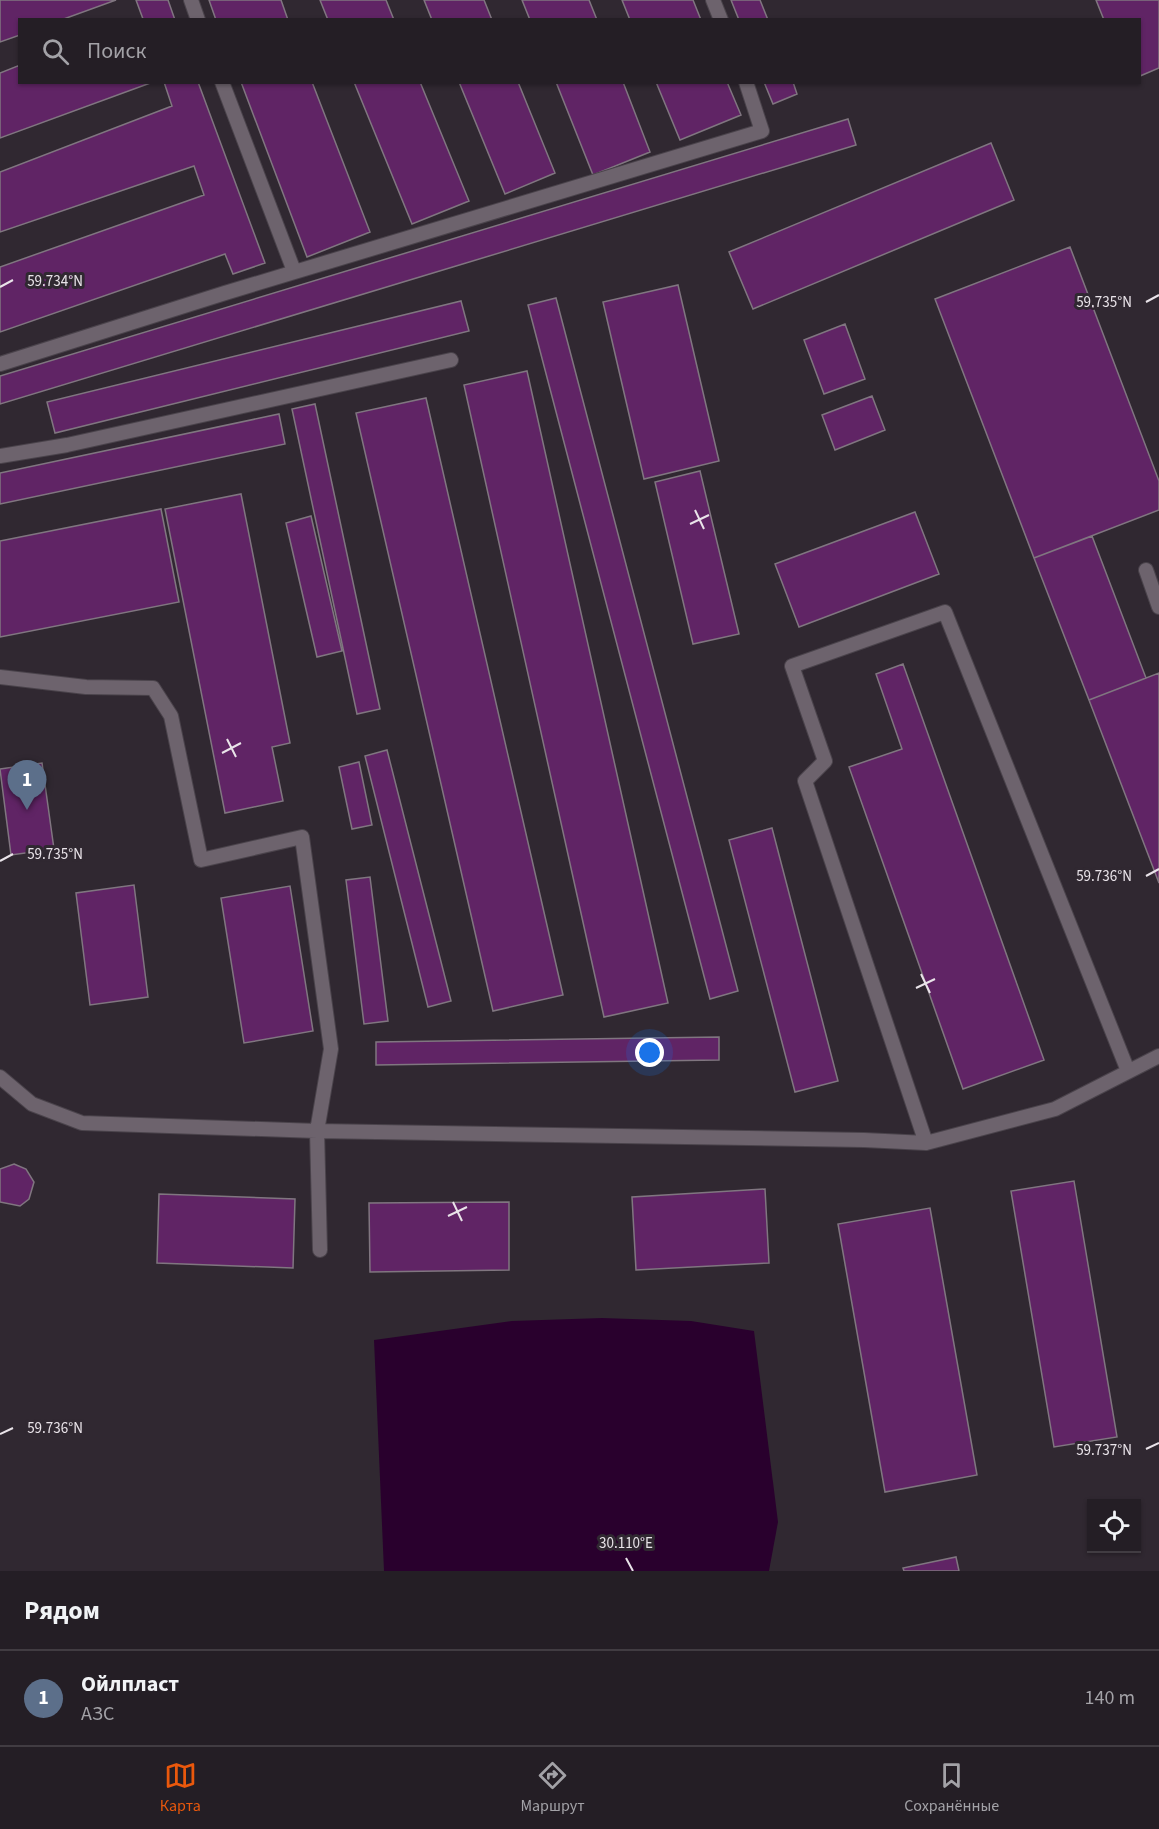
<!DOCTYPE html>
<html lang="ru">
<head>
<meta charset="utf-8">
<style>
  :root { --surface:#241e25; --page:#2c272d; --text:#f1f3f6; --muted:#a3a2a7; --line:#413c42; --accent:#ea580c }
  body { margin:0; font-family:"Source Sans 3",sans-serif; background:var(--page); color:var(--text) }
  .controls { position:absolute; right:18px; bottom:18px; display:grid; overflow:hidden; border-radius:0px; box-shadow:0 2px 4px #0004 }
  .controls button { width:54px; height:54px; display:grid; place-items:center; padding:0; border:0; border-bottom:2px solid var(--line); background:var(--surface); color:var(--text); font:30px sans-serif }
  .you { position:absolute; left:650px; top:1053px; width:21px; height:21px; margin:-15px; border:4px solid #fff; border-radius:50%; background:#1a73e8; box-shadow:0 0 0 9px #1a73e833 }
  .badge { display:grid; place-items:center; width:39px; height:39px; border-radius:50%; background:var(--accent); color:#fff; font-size:20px; font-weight:700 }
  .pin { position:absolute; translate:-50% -50px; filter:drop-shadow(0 2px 3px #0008) }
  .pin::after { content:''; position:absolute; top:32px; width:21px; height:18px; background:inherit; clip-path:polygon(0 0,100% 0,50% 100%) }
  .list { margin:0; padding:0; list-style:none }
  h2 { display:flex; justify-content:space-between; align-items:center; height:78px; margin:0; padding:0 24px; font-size:26px }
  h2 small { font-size:20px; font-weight:400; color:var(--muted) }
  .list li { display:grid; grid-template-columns:39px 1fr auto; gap:18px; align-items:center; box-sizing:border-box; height:96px; padding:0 24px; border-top:2px solid var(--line) }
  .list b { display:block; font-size:22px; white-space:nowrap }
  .list p { margin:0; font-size:20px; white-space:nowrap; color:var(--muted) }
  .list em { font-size:20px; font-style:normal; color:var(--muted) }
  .icon { flex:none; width:33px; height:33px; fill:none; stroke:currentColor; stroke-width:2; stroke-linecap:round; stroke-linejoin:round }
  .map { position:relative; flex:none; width:1159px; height:1571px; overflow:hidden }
  .search { position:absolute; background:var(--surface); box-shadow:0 2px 4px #0004; left:18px; right:18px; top:18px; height:66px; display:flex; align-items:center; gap:15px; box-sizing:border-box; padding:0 21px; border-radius:0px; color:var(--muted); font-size:22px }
  .sheet { height:174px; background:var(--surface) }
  nav { display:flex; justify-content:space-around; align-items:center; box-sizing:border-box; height:84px; border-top:2px solid var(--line); background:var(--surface); font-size:16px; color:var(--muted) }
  nav a { display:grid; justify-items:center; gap:3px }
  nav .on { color:var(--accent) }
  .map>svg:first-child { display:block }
  .water { fill:#29002d }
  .building { fill:#602465; stroke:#807680; stroke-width:1.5 }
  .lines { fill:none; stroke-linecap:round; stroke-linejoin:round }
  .lane-casing { stroke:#4a434b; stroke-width:16 }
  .lane { stroke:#6d636d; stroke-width:14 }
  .ticks { fill:none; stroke:#e9e3e9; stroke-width:2 }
  .ticks-label { font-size:15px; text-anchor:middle; fill:#e9e3e9; stroke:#302831; stroke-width:6; stroke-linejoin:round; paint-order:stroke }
</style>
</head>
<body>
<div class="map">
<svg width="1159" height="1571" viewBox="0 0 1159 1571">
  <rect width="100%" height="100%" fill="#302831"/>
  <path class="water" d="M602 1318 691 1321 754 1331 778 1522 769 1571H384L374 1340 512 1321Z"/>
  <path class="building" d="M0 0H116L61 20H20V35L0 42Z
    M136 0H168L175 20H141L143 19Z
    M209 0H281L288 20H216Z
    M320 0H386L394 20H328Z
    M424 0H484L492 20H432Z
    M522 0H589L597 20H530Z
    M622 0H693L701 20H630Z
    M731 0H760L768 20H739Z
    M1096 0H1159V68L1140 76V20H1104Z
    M20 65V82H153L0 138V73Z
    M164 82H198L265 263 233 274 225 254 0 332V267L204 195 194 166 0 232V172L172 106Z
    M241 82H312L370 232 307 257Z
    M354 82H420L469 201 412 224Z
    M459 82H518L555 173 505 194Z
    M556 82H623L650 152 593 175Z
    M656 82H727L741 115 680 140Z
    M764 82H793L797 94 773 104Z
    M848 119 856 145 0 404V376Z
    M991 143 1014 200 753 309 729 252Z
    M1070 247 1159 481V510L1034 558 935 299Z
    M678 285 719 461 644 479 603 302Z
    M556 298 738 991 710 999 528 305Z
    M461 301 469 331 55 433 47 402Z
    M845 324 865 379 824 394 804 340Z
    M527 371 668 1003 604 1017 464 385Z
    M872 396 885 430 835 450 822 415Z
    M426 398 563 995 493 1011 356 413Z
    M315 404 380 709 357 714 292 409Z
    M279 414 285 444 0 504V473Z
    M700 471 739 634 693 644 655 482Z
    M241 494 290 743 272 747 283 801 225 813 165 509Z
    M161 509 179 602 0 637V541Z
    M915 512 939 574 799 627 775 564Z
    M311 516 342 651 317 657 286 523Z
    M1092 536 1146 678 1089 700 1034 558Z
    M903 664 1044 1060 963 1089 849 767 902 749 876 674Z
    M1159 673V883L1089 700Z
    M387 750 451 1001 428 1007 365 756Z
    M359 762 372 825 352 829 339 767Z
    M42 763 54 849 11 855 0 769Z
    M772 828 838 1081 795 1092 729 840Z
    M370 877 388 1021 364 1024 346 880Z
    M134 885 148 997 90 1005 76 893Z
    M290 886 313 1031 244 1043 221 898Z
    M719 1037V1060L376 1065V1042Z
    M14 1164 26 1169 34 1182 29 1199 20 1206 0 1202V1169Z
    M1074 1181 1117 1437 1054 1447 1011 1191Z
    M765 1189 769 1263 636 1270 632 1197Z
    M159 1194 295 1199 293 1268 157 1263Z
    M509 1202V1270L370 1272 369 1203Z
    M930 1208 977 1475 885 1492 838 1224Z
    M956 1557 959 1571H904L903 1568Z"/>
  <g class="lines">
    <defs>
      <path id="lane" d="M191 0 198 20
        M713 0 721 20
        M222 82 294 271
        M0 364 225 293 762 131 746 82
        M0 456 67 445 451 360
        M1146 570 1159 607
        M0 677 86 687 153 688 171 716 201 860 302 837 331 1049 317 1131 320 1250
        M0 1077 32 1104 82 1123 317 1131 864 1140 926 1143 1055 1109 1159 1056
        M926 1143 805 781 825 761 792 666 945 612 1128 1071"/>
    </defs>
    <use href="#lane" class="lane-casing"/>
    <use href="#lane" class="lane"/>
  </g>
  <path class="ticks" d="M0 287 13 280M1146 302 1159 295M695 510 704 529M690 524 709 515M227 739 236 757M222 753 241 743M0 861 13 854M1146 876 1159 869M921 974 930 993M916 988 935 979M453 1202 462 1221M448 1216 467 1207M0 1434 13 1428M1146 1449 1159 1443M626 1558 633 1571"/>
  <g class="ticks-label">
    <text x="55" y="286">59.734°N</text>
    <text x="1104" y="307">59.735°N</text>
    <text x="55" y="859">59.735°N</text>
    <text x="1104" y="881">59.736°N</text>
    <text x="55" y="1433">59.736°N</text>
    <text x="1104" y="1455">59.737°N</text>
    <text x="626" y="1548">30.110°E</text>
  </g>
</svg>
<div class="controls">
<button><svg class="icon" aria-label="locate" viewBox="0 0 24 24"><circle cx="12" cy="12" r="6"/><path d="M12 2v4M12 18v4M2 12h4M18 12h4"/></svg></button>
</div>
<div class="you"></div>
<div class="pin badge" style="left:27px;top:810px;background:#5c6f8a">1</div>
<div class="search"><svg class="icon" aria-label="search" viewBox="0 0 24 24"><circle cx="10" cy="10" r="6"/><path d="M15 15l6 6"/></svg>Поиск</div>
</div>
<section class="sheet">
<h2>Рядом<small></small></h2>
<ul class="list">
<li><span class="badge" style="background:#5c6f8a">1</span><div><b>Ойлпласт</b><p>АЗС</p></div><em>140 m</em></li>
</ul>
</section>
<nav>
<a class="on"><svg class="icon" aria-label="map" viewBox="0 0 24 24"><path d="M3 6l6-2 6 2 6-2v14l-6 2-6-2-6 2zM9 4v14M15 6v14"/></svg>Карта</a>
<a><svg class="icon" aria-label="directions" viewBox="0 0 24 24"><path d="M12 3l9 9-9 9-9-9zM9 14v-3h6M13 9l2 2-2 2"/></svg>Маршрут</a>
<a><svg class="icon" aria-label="saved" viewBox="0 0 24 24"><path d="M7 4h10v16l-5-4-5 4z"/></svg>Сохранённые</a>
</nav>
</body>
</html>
